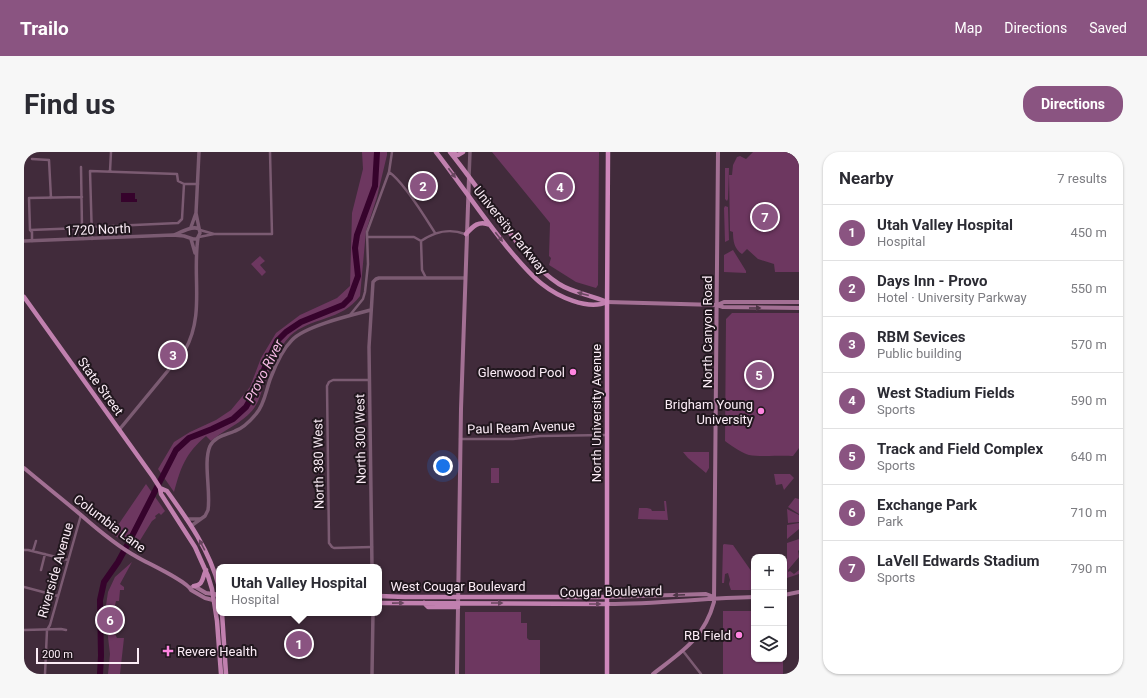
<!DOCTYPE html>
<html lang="en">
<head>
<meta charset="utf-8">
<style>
  :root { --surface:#fff; --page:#f7f7f7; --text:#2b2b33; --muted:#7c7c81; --line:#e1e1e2; --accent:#8a5481 }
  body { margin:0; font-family:Roboto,sans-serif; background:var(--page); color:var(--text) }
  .controls { position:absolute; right:12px; bottom:12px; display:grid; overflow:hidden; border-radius:8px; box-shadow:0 1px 3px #0004 }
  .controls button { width:36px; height:36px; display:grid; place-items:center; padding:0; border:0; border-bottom:1px solid var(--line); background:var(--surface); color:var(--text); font:20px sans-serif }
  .scale { position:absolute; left:12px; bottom:10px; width:103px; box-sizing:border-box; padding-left:4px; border:2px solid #fbecf6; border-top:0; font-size:11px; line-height:14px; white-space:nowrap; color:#fbecf6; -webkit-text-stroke:3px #21171e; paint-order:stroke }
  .you { position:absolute; left:419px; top:314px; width:14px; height:14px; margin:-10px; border:3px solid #fff; border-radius:50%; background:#1a73e8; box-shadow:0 0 0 6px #1a73e833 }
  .badge { display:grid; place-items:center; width:26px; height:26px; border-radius:50%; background:var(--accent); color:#fff; font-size:13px; font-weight:700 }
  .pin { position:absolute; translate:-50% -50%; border:2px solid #fff; box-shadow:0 1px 4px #0006 }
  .popup { position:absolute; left:192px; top:412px; width:166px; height:52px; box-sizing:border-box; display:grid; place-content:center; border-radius:8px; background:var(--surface); filter:drop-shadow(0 1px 3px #0005); font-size:13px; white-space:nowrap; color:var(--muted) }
  .popup b { font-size:15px; color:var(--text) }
  .popup::after { content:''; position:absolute; left:50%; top:100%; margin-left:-8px; border:8px solid transparent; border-top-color:var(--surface) }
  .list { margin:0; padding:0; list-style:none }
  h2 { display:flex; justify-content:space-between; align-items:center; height:52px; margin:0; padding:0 16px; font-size:17px }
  h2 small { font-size:13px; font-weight:400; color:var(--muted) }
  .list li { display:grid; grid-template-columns:26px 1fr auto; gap:12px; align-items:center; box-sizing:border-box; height:56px; padding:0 16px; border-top:1px solid var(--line) }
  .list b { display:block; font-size:15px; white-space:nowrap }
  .list p { margin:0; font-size:13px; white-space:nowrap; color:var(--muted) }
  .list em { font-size:13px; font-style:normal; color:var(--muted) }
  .icon { flex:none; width:22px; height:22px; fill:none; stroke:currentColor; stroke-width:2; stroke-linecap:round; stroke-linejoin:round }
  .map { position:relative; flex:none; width:775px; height:522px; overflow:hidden; border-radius:16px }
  header { display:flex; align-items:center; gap:24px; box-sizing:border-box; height:56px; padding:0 20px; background:var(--accent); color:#fff }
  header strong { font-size:19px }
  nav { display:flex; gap:22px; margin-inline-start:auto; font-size:14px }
  .intro { display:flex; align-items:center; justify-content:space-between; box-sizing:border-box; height:96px; padding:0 24px }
  h1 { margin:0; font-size:28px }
  .button { padding:10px 18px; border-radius:16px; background:var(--accent); color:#fff; font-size:14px; font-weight:700 }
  main { display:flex; gap:24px; padding:0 24px }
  aside { flex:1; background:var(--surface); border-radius:16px; box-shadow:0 1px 3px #0004 }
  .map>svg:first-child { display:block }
  .green { fill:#6d3760 }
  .water { fill:#36032c }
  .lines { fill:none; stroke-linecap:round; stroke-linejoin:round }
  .river { stroke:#36032c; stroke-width:6 }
  .minor { stroke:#7b5b72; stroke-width:2.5 }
  .tertiary { stroke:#7b5b72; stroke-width:3.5 }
  .secondary { stroke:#a37094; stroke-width:4 }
  .primary { stroke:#c180af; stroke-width:4.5 }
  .trunk { stroke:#ce87bb; stroke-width:4.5 }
  .oneway { fill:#69465f }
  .oneway2 { fill:#4e3647 }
  .poi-dot { fill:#fe85e0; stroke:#21171e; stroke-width:1.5 }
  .labels { text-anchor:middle; stroke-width:4; stroke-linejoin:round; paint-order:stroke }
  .street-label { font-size:13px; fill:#fbecf6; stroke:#21171e }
  .poi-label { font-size:13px; fill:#fbecf6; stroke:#21171e; text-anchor:end }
  .water-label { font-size:14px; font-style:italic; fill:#f7bae5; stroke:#21171e }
</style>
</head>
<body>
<header>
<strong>Trailo</strong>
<nav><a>Map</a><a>Directions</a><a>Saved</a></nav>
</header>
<div class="intro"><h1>Find us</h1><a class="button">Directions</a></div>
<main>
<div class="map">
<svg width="775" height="522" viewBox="0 0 775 522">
  <rect width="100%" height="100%" fill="#412b3b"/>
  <path class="green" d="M338 0H363V3L353 45 342 79 336 144C318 169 286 165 266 184 253 197 245 219 239 235 237 241 235 248 232 253 223 269 201 277 187 289L182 284C161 302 157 315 150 340L134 317 150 290 166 280 192 268 207 258 226 235 237 206 252 181 276 163 313 146 326 134 328 61 339 17Z
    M468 0H575L574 133 572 136 552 130 525 113 527 106 525 104 526 71Z
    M729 0H775V120H751L750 112 734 107 723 97 718 102C710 97 709 88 709 80L706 79 705 23H708L709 13 713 5 716 4 722 7Z
    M701 16H705L704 47 703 49 701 47Z
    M701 54 704 55 705 88 701 90 700 56Z
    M709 98 722 119V121L700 120V103Z
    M236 104 241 109 236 113 242 120 238 124 227 112Z
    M708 161H775V296L769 304C758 303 736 305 725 303 720 302 706 293 701 289L702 167Z
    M659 300H685V316L682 321 664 306Z
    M467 316H475V331H467Z
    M750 322H766L770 326 760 338 758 332 752 333Z
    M122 332 141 359 137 363 135 361 131 364 132 366 128 369 115 390V397H112L88 382Z
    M771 346 775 347V362L764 355Z
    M640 349H642L644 368 614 367 615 356H623L627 357 628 359H641Z
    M763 357 775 363V370L764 371Z
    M775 371V377L763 387V373Z
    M775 387V398L774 399 775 405 764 418V420L766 419 770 422 775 418V422L763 426V391Z
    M700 392 709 393 730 423V438H707L705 432 706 428 704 421 701 422 700 431H698L699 393Z
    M108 410 96 432 100 435V438H96L95 449H92C89 461 87 475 93 486H100L96 522H84L86 502 81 460 84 440 91 425Z
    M699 459H730V507H759V522H699Z
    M441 460H497V471H503V486L505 488H516V522H441Z"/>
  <path class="water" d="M97 41H111V47H113V50H97Z"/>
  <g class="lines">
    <path class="river" d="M76 522 77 504 76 448 80 430 94 410 106 388 152 298 165 286 188 277 209 267 222 255 234 234 241 215 253 189 262 180 277 170 319 153 326 146 334 124 331 96 333 83 351 34 353 0"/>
    <path class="minor" d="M8 7 25 8 27 46
      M86 19 87 0
      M365 20C380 30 401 65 411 81
      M160 32H174
      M67 75 154 71 158 67 160 32 154 29 153 22 66 19 68 87
      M58 76 59 87
      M6 78 5 46 58 45
      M176 78 190 82
      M175 85 190 82H248L246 0
      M343 85H390L397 89C410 80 426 76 441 82
      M8 89V80L6 78 58 76 57 15
      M397 89 398 118 402 126
      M326 163 339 147 341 140 344 112 343 80 365 20 368 0
      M345 228H309L305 230 303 234 305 391 308 395 310 396 348 395
      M436 287H489L516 284 582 283
      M0 398H4L44 408
      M9 399 12 389
      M17 418 21 402
      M0 435 34 444
      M22 456 25 442
      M0 478 37 477 42 478
      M659 499 677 522
      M21 522 23 478 26 473 57 363"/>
    <path class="tertiary" d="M445 25 446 0
      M167 75 172 61
      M150 83C157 80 169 73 175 77
      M167 87 171 101
      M0 89 149 83 160 84 169 87H173L176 81 172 61 175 0
      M95 278 161 198C181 163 168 124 174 86
      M162 367H176
      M167 374 181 364 184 358C187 340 179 310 186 294 191 284 202 283 211 279 219 276 227 268 232 262 241 252 242 237 247 225 252 212 258 198 268 188 281 174 328 163 347 158
      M348 415 345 195 349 130 352 127 355 126H441
      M348 522 349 461"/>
    <path class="secondary" d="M583 150 693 153 699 155 775 156
      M693 153 700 150H775
      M0 316C19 332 38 347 57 363 74 378 93 394 113 405 123 411 163 429 167 438L181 446 189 448
      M168 435 170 434 182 441 189 442
      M760 443 775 440
      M584 445 682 442 690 445
      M584 452C633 452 681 446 730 445
      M433 522 437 257 445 25
      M629 522C657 500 680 487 690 450L694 0"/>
    <path class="primary" d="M412 0C436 31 458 64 483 95 494 108 505 122 518 132 533 144 564 159 583 150
      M426 0C445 24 463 49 481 74 496 95 512 117 535 132 549 141 567 143 583 150
      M428 1 434 3 439 0
      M442 82C449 74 455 68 466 73
      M0 145 129 325 136 336 137 342 171 395 184 424 188 437 193 469 197 522
      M136 336 143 339C164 368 186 399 195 435
      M170 434C180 433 178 425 182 418
      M189 442 195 443
      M355 444 381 445H584
      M355 451 584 452
      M400 451 404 455H434
      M198 461 202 522"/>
    <path class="trunk" d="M583 522V160L584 0"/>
  </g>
  <defs><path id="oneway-solid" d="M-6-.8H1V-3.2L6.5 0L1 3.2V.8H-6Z"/></defs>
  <g class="oneway">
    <use href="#oneway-solid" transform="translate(428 21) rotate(53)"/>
    <use href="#oneway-solid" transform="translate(475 85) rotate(52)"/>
    <use href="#oneway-solid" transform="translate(559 142) rotate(-165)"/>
    <use href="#oneway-solid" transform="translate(178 393) rotate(-118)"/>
    <use href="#oneway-solid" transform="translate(374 451) rotate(-1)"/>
    <use href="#oneway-solid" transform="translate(473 451)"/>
    <use href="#oneway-solid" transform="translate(571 452)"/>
  </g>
  <g class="oneway2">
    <use href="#oneway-solid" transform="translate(731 156)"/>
    <use href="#oneway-solid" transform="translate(655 443) rotate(178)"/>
  </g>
  <g class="poi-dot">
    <circle cx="549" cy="220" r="4"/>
    <circle cx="737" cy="259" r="4"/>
    <circle cx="715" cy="483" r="4"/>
    <path d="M142 493h4v4h4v4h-4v4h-4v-4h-4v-4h4z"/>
  </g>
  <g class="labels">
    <g class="street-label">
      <text transform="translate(74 77) rotate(-2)" y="5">1720 North</text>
      <text transform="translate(487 78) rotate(51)" y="5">University Parkway</text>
      <text transform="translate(683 180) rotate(-90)" y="5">North Canyon Road</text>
      <text transform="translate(77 234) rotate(54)" y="5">State Street</text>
      <text transform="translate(572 261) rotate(-90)" y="5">North University Avenue</text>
      <text transform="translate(497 275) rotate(-2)" y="5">Paul Ream Avenue</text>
      <text transform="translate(336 287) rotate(-91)" y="5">North 300 West</text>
      <text transform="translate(294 312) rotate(-91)" y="5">North 380 West</text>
      <text transform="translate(86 371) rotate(37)" y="5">Columbia Lane</text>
      <text transform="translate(31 418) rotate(-74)" y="5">Riverside Avenue</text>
      <text x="434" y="439">West Cougar Boulevard</text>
      <text transform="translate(587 439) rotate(-1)" y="5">Cougar Boulevard</text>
    </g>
    <g class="poi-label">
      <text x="541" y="225">Glenwood Pool</text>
      <text x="729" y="257">Brigham Young<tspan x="729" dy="15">University</tspan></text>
      <text x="707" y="488">RB Field</text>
      <text x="153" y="504" text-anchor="start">Revere Health</text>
    </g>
    <g class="water-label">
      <text transform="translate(240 219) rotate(-63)" y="5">Provo River</text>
    </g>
  </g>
</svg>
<div class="controls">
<button>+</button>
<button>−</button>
<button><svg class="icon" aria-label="layers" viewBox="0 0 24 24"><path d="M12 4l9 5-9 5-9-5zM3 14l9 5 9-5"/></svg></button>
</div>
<div class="scale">200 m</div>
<div class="you"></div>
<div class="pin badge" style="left:275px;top:492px">1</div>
<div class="popup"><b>Utah Valley Hospital</b>Hospital</div>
<div class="pin badge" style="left:399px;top:34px">2</div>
<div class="pin badge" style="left:149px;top:203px">3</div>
<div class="pin badge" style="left:536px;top:35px">4</div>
<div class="pin badge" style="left:735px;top:223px">5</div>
<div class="pin badge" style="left:86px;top:468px">6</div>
<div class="pin badge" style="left:741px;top:65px">7</div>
</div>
<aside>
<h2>Nearby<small>7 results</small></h2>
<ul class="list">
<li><span class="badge">1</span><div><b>Utah Valley Hospital</b><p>Hospital</p></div><em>450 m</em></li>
<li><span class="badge">2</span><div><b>Days Inn - Provo</b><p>Hotel · University Parkway</p></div><em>550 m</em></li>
<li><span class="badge">3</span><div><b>RBM Sevices</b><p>Public building</p></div><em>570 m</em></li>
<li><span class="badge">4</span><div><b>West Stadium Fields</b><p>Sports</p></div><em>590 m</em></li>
<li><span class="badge">5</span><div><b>Track and Field Complex</b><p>Sports</p></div><em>640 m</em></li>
<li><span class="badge">6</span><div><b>Exchange Park</b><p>Park</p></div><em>710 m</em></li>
<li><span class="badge">7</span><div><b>LaVell Edwards Stadium</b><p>Sports</p></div><em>790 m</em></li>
</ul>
</aside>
</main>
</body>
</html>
